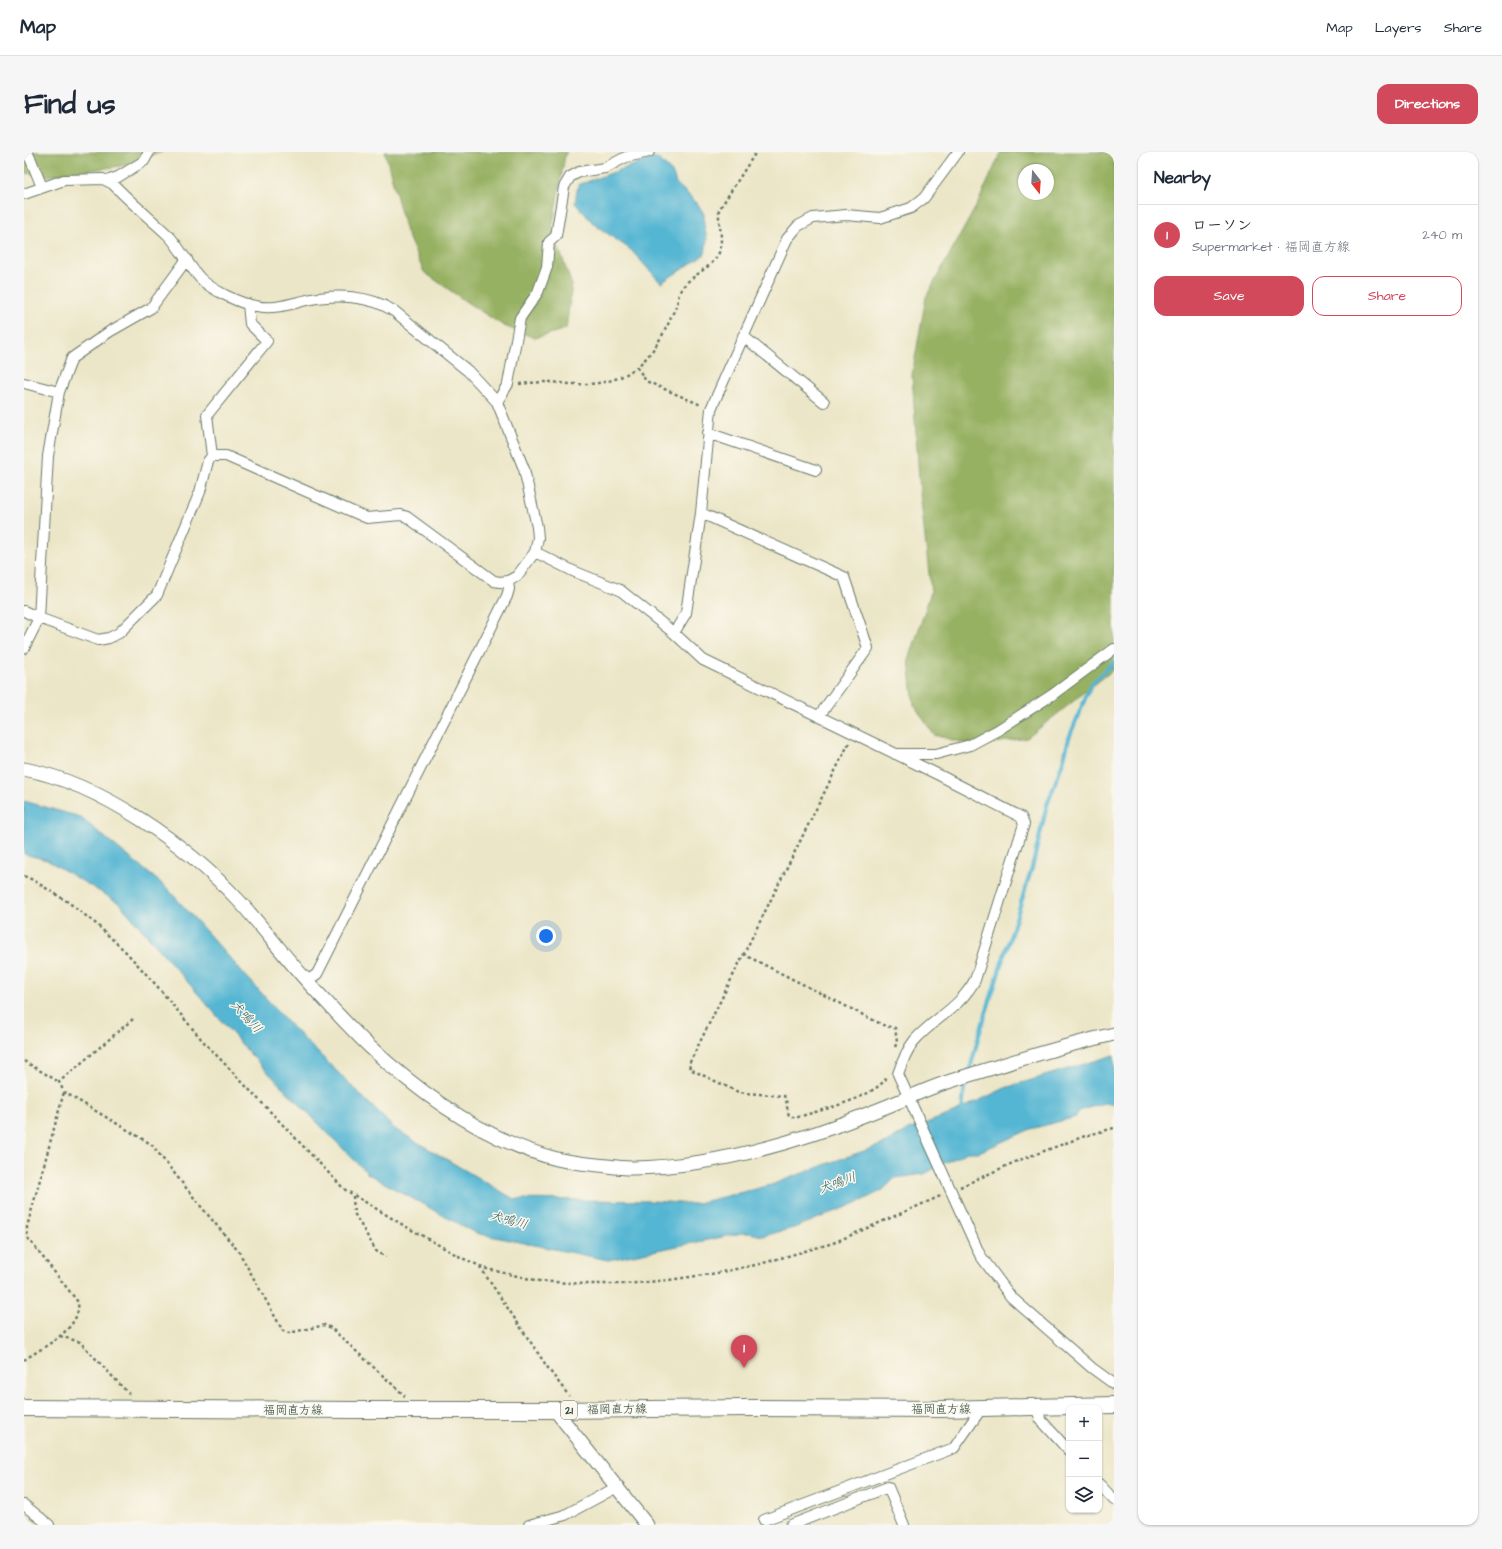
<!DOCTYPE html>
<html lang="en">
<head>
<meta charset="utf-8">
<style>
  :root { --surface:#fff; --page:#f6f6f7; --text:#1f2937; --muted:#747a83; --line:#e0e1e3; --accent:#d1495b }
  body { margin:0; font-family:"Architects Daughter","Klee One",sans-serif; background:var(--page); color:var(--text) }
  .controls { position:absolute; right:12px; bottom:12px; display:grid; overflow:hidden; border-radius:8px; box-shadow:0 1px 3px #0004 }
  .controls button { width:36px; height:36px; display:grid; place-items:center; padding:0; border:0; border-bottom:1px solid var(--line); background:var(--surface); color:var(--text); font:20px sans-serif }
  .compass { position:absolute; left:994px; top:12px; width:36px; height:36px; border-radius:50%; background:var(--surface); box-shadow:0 1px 3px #0004; rotate:163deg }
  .you { position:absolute; left:522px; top:784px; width:14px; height:14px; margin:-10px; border:3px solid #fff; border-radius:50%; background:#1a73e8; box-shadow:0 0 0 6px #1a73e833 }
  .badge { display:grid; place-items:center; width:26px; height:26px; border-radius:50%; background:var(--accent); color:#fff; font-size:13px; font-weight:700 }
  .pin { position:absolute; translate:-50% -33px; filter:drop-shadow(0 1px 2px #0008) }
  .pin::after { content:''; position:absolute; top:21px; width:14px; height:12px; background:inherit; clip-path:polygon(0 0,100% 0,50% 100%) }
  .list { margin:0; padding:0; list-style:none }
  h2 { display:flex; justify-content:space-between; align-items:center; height:52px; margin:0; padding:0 16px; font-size:17px }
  h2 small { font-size:13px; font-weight:400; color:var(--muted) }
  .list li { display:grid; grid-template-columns:26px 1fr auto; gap:12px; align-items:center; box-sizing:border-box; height:60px; padding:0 16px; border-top:1px solid var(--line) }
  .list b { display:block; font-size:15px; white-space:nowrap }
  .list p { margin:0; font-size:13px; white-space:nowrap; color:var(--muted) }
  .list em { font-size:13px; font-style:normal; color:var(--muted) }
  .actions { display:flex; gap:8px; padding:12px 16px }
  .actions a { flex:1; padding:9px 0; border:1px solid var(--accent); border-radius:12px; text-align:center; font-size:14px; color:var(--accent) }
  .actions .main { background:var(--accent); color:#fff }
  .icon { flex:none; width:22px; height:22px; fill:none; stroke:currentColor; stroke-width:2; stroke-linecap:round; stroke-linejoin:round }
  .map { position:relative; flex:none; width:1090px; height:1373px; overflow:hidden; border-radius:12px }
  header { display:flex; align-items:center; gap:24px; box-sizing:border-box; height:56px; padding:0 20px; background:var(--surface); border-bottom:1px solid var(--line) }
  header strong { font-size:19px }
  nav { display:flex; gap:22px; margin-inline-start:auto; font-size:14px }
  .intro { display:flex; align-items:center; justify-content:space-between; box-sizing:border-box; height:96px; padding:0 24px }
  h1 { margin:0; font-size:28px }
  .button { padding:10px 18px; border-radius:12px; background:var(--accent); color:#fff; font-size:14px; font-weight:700 }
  main { display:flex; gap:24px; padding:0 24px }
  aside { flex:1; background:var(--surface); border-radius:12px; box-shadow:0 1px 3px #0004 }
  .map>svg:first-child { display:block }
  .forest { fill:#96b162; stroke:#5a774b; fill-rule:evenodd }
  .water { fill:#54b6d3; stroke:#3a7a84 }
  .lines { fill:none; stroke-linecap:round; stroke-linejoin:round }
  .stream { stroke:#54b6d3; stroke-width:4 }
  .minor-casing { stroke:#677868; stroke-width:12 }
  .tertiary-casing { stroke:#677868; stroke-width:15 }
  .primary-casing { stroke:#677868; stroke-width:18 }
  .path { stroke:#677868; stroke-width:2.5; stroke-dasharray:3 3; stroke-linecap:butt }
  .minor { stroke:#fff; stroke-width:10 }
  .tertiary { stroke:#fff; stroke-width:13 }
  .primary { stroke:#fff; stroke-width:16 }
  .labels { text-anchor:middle; stroke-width:3; stroke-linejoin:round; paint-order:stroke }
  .shield { fill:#fbf7ec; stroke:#61756b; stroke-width:1 }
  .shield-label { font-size:11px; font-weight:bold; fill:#1f3d34 }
  .street-label { font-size:12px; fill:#1f3d34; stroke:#fbf7ec }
  .water-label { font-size:13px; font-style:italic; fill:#2f6164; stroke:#fbf7ec }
</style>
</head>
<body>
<header>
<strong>Map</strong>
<nav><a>Map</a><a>Layers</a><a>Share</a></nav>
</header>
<div class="intro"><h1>Find us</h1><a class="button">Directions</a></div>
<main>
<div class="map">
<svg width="1090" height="1373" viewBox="0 0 1090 1373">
  <rect width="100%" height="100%" fill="#fbf7ec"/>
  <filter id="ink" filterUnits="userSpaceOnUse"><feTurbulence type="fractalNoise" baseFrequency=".025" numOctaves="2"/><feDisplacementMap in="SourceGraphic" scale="8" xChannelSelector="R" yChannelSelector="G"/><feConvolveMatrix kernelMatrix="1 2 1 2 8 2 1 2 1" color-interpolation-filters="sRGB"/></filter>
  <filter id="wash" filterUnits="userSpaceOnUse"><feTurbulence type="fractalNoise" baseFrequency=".012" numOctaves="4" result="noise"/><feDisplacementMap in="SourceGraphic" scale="16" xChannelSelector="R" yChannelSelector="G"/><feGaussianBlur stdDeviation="0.9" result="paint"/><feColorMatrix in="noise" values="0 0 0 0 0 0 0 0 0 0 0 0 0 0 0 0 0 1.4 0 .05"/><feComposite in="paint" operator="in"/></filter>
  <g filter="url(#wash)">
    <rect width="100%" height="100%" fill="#ece6c8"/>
    <path class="forest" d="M0 0H138L103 13 24 24 0 21Z
      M361 0H543L541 3 528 77 548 133 542 177 511 186 480 174 444 151 400 120 382 80Z
      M977 0H1090V517L1003 586 951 594 910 583 890 553 885 508 907 440 896 340 888 223 902 145 954 51ZM1000 18H1024V42H1000Z"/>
    <path class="water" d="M632 5 648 20 652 31 673 51 680 62V73L683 87 681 102 637 131 607 98 570 72 551 51 554 33Z
      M0 649 56 665 143 736 268 875 371 977 490 1047 629 1049 670 1052 747 1033 808 1010 860 992 884 978 929 961 981 936 1090 903V953L1081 951 1055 959 1052 965 1007 977 955 1000H943L900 1022 871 1026 859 1038 835 1050 770 1076 739 1084 725 1081H718L584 1108 451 1081 344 1022 227 903 95 751 23 708 0 702Z"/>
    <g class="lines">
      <path class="stream" d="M945 921 955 883 1008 716 1023 653 1040 607 1045 586 1067 532 1090 510
        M938 960 940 938 943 927"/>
    </g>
  </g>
  <g filter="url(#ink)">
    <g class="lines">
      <defs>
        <path id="minor" d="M3 0 7 8 18 35
          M83 29 94 25 120 9 125 0
          M0 42 40 28 79 27 89 32C107 51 127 67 145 84 157 97 164 113 176 126 186 137 216 152 232 154 249 158 266 152 283 148 312 142 345 143 370 159L444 219 473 250 500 317 513 375 514 386 511 400 493 424 484 429 476 430 470 429 383 365 377 363 343 366 202 304H188L184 309 176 340 133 443 95 481 85 486 74 488 15 466 0 459
          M719 184 800 250
          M0 231 35 240
          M473 250 484 232 496 166 514 140 523 115 525 90 532 84 540 35 546 25 555 20 581 16 602 5 625 0
          M684 281 792 318
          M188 304 183 263 243 189 226 172 224 152
          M677 361 820 425 844 496 795 564
          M511 400 549 419 596 438 650 481 679 508 913 622 997 665 1000 672 951 828C935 857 910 866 890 889 882 899 878 910 874 922L956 1103 987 1145 1068 1216 1090 1232
          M650 481 662 461 677 361 687 257 763 87 774 74 789 66 822 63 856 66 887 56 900 46 934 0
          M0 496 15 466 24 304 35 240 48 206 85 180 127 156 163 107
          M871 602H912L946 593 974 578 1028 543 1090 497
          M283 829 293 822 483 444 485 437 484 429
          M1012 1256 1017 1268 1045 1299
          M1075 1332 1090 1348
          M0 1353 25 1373
          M740 1368 930 1296 957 1257
          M505 1373 541 1363 593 1335
          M767 1373 864 1335 880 1373"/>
        <path id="tertiary" d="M0 617C78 632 163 693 216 750 243 780 266 812 294 841 311 859 328 878 346 895 399 944 462 989 533 1007 549 1011 566 1012 583 1014 591 1015 599 1016 608 1016 691 1015 775 990 851 959 873 951 893 941 915 933 935 926 955 920 975 914 1013 902 1051 891 1090 882
          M531 1258 623 1373"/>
        <path id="primary" d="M0 1256 328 1258H531L722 1256 918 1257 1090 1253"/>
      </defs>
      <use href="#minor" class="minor-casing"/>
      <use href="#tertiary" class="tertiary-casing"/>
      <use href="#primary" class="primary-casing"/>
      <path class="path" d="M613 215 622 229 677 253
        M495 232C505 231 515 230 525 230 533 230 541 232 549 232 594 234 619 219 640 180 645 171 649 161 653 152 654 148 654 142 657 138 665 123 693 115 696 97 699 83 694 71 695 58L732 0
        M825 591 665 912 666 917 712 939 721 941 760 944C764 950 762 956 765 963L771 966C796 958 849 947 863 925
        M0 724 9 728 44 750 71 771 102 800 133 834 178 888 320 1037 379 1073 438 1106 463 1117 515 1129 561 1132H602L645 1128 693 1121 736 1112 809 1091 919 1043
        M719 802 861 874 871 876 873 890 871 895
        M109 867 35 930 40 940 127 992 179 1057 215 1100 259 1179 265 1181 301 1173 307 1176 381 1244
        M0 909 35 930
        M936 1035 993 1009 1061 984 1090 976
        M329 1044 330 1061 352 1099 362 1105
        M456 1115 526 1219 545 1244
        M36 1184 56 1190 105 1242
        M0 1208C19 1195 58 1177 54 1150L3 1085V1075L9 1053 40 940"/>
      <use href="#minor" class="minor"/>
      <use href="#tertiary" class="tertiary"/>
      <use href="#primary" class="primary"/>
    </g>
  </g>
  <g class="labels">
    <rect class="shield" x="537" y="1249" width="16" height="18" rx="3"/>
    <g class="shield-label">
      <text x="545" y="1262">21</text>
    </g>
    <g class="street-label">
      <text transform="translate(593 1257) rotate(-1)" y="4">福岡直方線</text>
      <text x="917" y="1261">福岡直方線</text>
      <text x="269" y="1262">福岡直方線</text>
    </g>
    <g class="water-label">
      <text transform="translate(223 864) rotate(48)" y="5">犬鳴川</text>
      <text transform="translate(813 1030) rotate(-20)" y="5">犬鳴川</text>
      <text transform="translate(485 1067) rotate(16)" y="5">犬鳴川</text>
    </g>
  </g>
</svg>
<div class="controls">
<button>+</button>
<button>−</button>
<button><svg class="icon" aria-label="layers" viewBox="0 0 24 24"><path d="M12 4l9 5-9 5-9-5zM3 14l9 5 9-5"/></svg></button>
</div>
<svg class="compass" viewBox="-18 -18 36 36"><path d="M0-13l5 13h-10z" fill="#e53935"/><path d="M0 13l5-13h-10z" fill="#747a83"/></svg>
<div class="you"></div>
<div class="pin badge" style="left:720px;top:1216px">1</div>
</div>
<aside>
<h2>Nearby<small></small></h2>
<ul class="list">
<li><span class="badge">1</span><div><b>ローソン</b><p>Supermarket · 福岡直方線</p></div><em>240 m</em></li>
</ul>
<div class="actions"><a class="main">Save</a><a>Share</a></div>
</aside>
</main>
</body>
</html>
